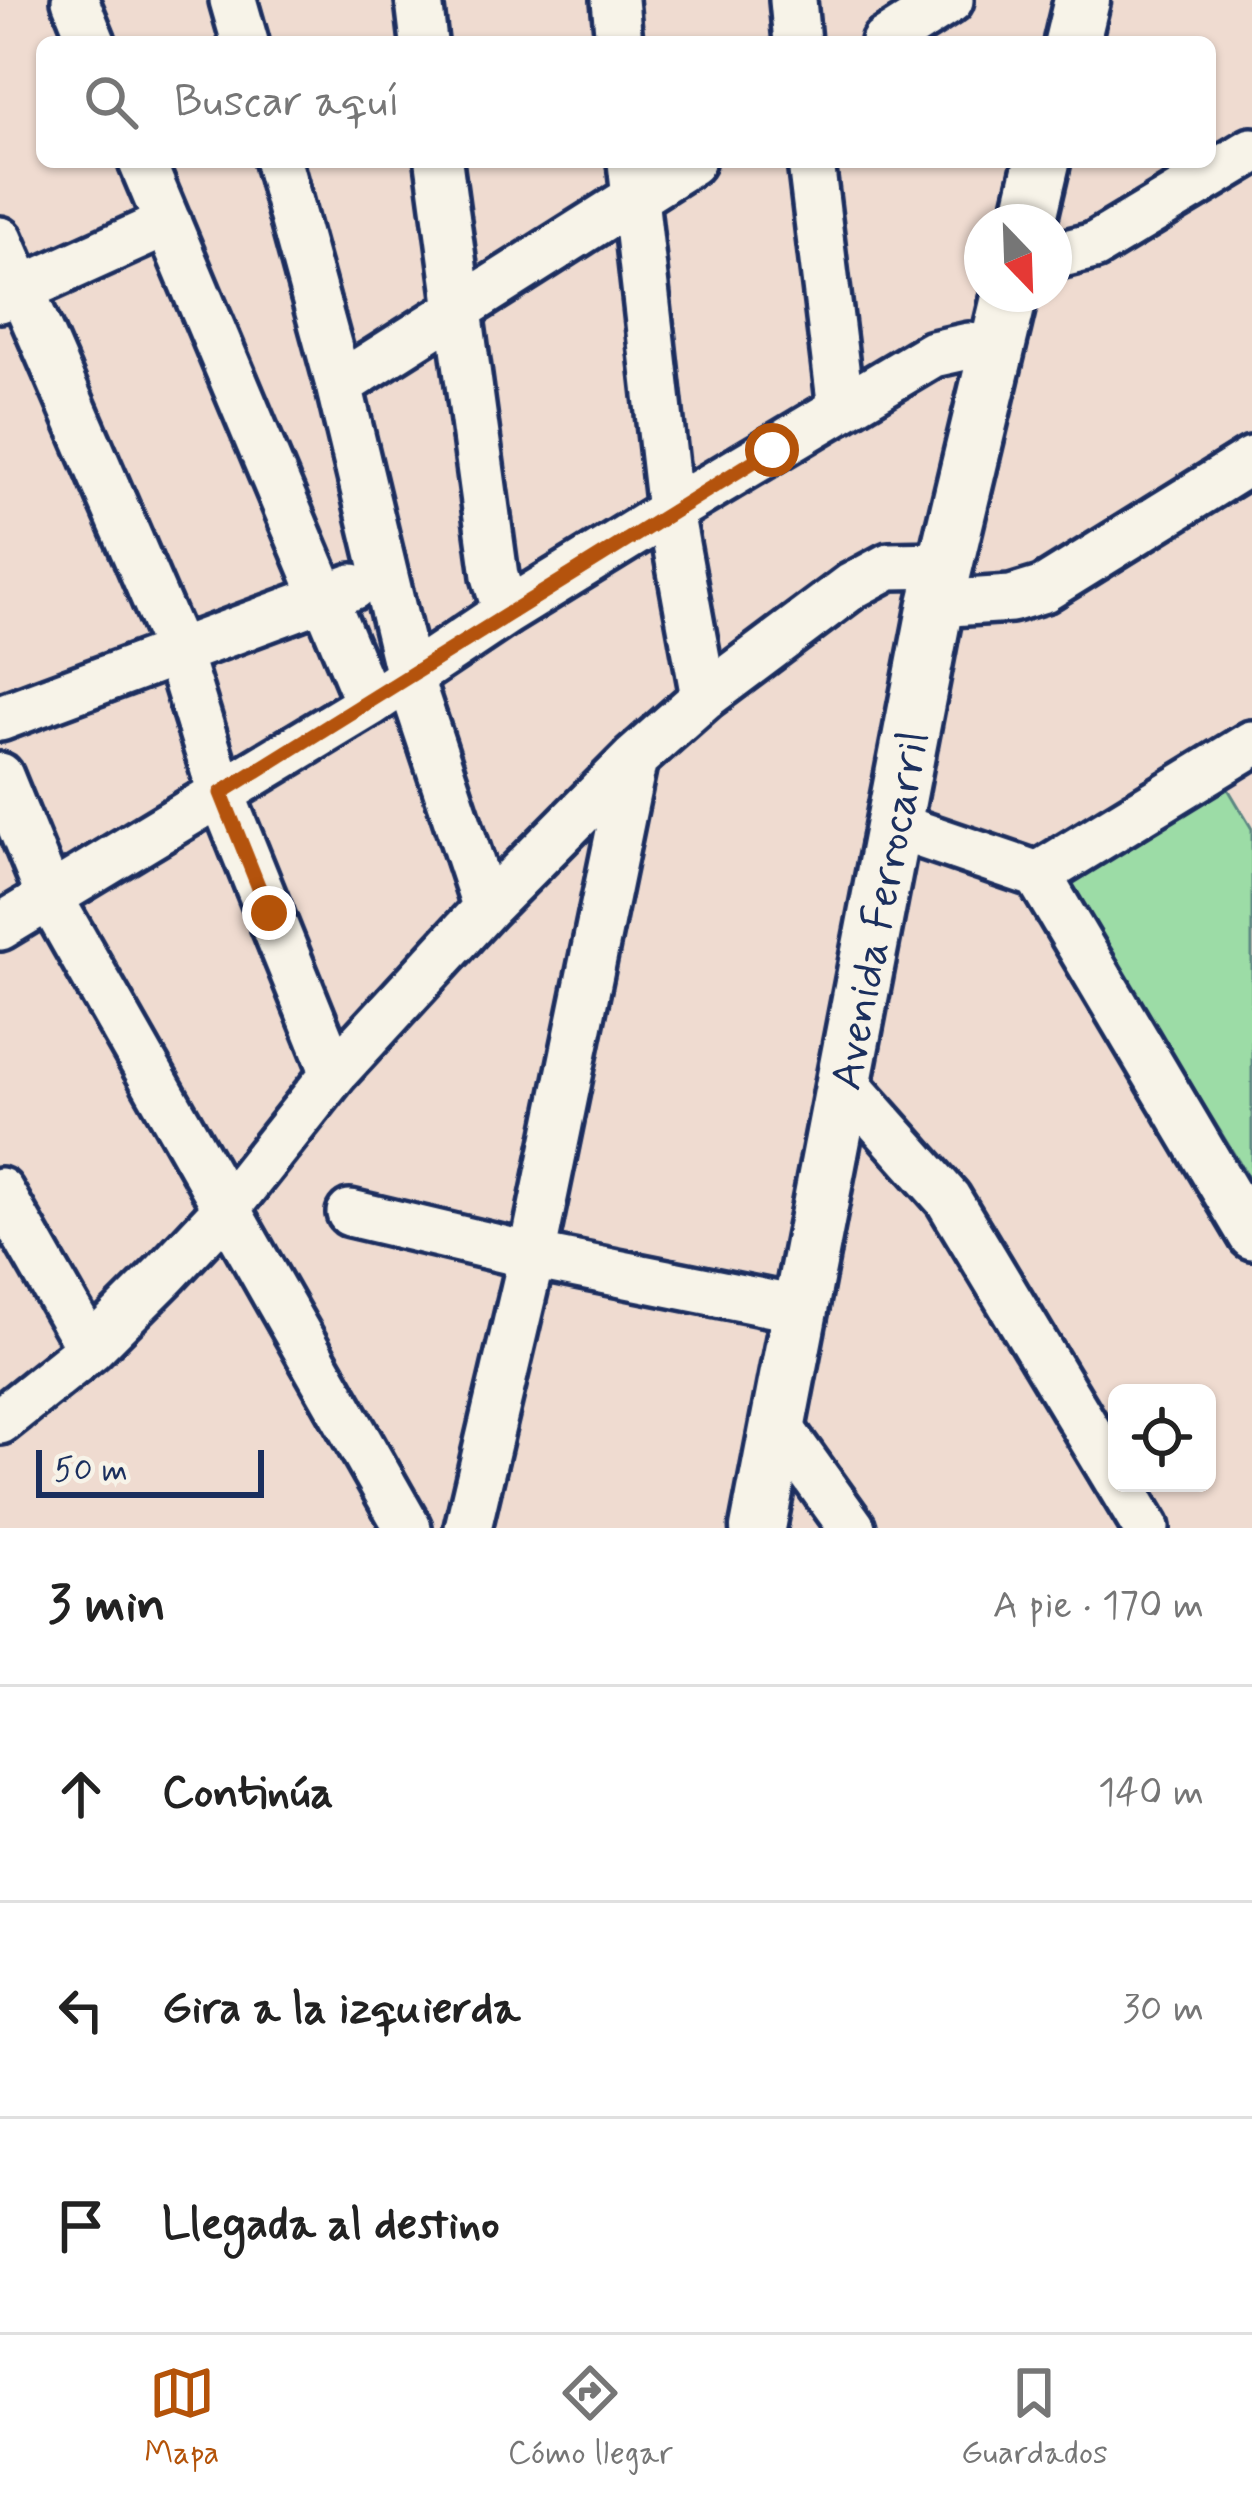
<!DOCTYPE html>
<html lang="es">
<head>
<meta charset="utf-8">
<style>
  :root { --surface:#fff; --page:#f6f6f6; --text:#222; --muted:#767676; --line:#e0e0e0; --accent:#b45309 }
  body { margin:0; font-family:Mynerve,sans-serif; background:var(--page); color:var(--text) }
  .controls { position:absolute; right:36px; bottom:36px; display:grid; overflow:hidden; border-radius:18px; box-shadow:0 3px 9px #0004 }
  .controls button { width:108px; height:108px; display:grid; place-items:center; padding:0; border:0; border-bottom:3px solid var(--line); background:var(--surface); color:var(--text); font:60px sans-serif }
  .compass { position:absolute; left:964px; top:204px; width:108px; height:108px; border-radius:50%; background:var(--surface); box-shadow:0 3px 9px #0004; rotate:157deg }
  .scale { position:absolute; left:36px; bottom:30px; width:228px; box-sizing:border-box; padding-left:12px; border:6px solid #1b2f5e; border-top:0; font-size:33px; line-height:42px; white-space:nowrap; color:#1b2f5e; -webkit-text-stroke:9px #f7f3e8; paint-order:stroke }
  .stop { position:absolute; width:36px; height:36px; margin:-27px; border:9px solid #b45309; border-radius:50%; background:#fff }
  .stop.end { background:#b45309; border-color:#fff; box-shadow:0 3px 12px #0008 }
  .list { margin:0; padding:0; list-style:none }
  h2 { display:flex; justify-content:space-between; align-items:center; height:156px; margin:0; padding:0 48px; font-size:51px }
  h2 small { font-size:39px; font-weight:400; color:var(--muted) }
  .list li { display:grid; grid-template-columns:78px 1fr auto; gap:36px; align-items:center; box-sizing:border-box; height:216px; padding:0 48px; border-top:3px solid var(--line) }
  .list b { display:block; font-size:45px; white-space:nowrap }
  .list em { font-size:39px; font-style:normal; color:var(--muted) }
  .icon { flex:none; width:66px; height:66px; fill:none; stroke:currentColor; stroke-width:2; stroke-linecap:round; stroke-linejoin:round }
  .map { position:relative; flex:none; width:1252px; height:1528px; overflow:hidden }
  .search { position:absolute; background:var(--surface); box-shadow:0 3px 9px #0004; left:36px; right:36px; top:36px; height:132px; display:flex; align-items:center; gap:30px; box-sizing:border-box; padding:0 42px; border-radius:18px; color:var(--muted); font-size:45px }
  .sheet { height:804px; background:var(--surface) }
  nav { display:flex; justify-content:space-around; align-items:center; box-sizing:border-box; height:168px; border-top:3px solid var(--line); background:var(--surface); font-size:33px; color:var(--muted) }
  nav a { display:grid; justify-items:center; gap:6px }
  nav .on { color:var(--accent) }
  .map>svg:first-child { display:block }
  .green { fill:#9cdca6; stroke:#5c8682; stroke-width:3 }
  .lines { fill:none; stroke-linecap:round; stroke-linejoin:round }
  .minor-casing { stroke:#1b2f5e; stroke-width:54 }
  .major-casing { stroke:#1b2f5e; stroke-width:63 }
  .minor { stroke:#f7f3e8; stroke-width:45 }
  .major { stroke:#f7f3e8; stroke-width:54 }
  .route { stroke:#b45309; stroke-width:15 }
  .labels { text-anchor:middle; stroke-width:10; stroke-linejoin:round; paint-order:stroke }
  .street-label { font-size:45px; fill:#1b2f5e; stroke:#f7f3e8 }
</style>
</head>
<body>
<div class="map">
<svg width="1252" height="1528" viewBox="0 0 1252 1528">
  <rect width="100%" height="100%" fill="#efdbd0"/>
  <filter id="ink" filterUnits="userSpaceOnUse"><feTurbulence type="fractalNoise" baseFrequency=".00833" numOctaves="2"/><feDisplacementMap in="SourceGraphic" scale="24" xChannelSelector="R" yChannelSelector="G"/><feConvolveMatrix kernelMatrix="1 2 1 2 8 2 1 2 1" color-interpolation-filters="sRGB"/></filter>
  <g filter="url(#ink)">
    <path class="green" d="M1227 787 1252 829V1183L1067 883Z"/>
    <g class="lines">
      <defs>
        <path id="minor" d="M75 0 92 42
          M233 0 245 42
          M419 0 424 42
          M615 0 619 42
          M793 0 797 42
          M884 42 950 0
          M142 162 369 704
          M278 162 339 385 409 676 486 908
          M439 162 495 576 506 612
          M631 162 670 511 704 697
          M811 162 841 409
          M0 240 177 650 221 793 334 1073
          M1054 256 1094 246 1252 151
          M0 299 168 223
          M339 385 691 162
          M936 604 1011 599 1044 589 1252 460
          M0 718 352 587
          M0 776 50 898 408 1528
          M892 825 1038 875 1252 1236
          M1038 875 1252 744
          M0 927 369 704 506 612 670 511 933 354 969 346 997 349
          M846 1084 948 1199 1117 1480
          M0 1191 90 1349
          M350 1213 532 1256 797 1309
          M0 1421 90 1349 165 1274 227 1208 334 1073 486 908 634 759 704 697 852 586 889 566 944 565
          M779 1426 852 1528
          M1119 1483 1146 1528
          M468 1528 532 1256 634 759"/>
        <path id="major" d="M1072 42 1082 0
          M1028 222 1042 162
          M758 1528 936 604 1010 294"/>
      </defs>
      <use href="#minor" class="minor-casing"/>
      <use href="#major" class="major-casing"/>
      <use href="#minor" class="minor"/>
      <use href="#major" class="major"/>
    </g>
  </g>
  <g class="lines" filter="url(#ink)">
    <path class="route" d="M269 913 221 793 772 450"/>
  </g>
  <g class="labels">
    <g class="street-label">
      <text transform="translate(878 910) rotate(-79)" y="16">Avenida Ferrocarril</text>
    </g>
  </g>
</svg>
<div class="controls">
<button><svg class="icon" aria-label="locate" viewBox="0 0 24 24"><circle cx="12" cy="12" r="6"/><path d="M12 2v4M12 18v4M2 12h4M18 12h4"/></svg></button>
</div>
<svg class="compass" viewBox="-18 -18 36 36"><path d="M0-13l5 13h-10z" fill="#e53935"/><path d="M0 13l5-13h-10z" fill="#767676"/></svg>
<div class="scale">50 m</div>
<div class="stop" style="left:772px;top:450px"></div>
<div class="stop end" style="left:269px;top:913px"></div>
<div class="search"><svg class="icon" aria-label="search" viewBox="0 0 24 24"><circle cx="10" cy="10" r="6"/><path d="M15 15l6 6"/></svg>Buscar aquí</div>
</div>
<section class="sheet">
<h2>3 min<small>A pie · 170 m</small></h2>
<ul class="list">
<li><svg class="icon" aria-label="ahead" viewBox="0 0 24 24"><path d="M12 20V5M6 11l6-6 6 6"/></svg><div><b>Continúa</b></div><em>140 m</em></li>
<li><svg class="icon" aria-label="left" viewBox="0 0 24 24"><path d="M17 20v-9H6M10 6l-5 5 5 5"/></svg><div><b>Gira a la izquierda</b></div><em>30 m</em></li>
<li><svg class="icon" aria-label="arrive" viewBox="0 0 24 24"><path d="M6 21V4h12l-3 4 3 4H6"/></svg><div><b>Llegada al destino</b></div></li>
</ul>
</section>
<nav>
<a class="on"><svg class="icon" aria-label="map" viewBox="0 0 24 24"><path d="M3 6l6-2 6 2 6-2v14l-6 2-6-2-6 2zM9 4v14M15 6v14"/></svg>Mapa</a>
<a><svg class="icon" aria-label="directions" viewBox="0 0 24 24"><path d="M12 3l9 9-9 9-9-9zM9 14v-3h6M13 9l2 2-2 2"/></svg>Cómo llegar</a>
<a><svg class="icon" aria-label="saved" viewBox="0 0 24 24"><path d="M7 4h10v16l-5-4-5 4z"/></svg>Guardados</a>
</nav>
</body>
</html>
